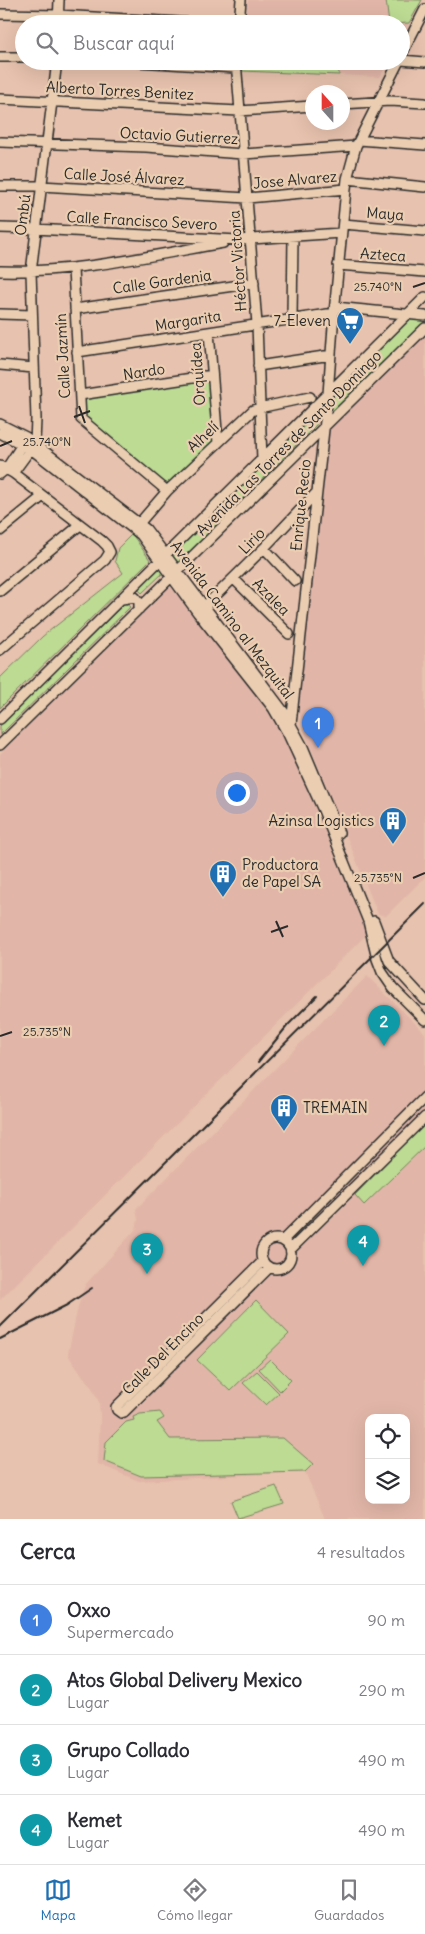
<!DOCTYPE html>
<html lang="es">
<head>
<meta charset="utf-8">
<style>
  :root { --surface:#fff; --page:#f7f7f7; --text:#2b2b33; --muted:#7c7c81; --line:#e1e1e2; --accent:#1f6fb2 }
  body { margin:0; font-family:Delius,sans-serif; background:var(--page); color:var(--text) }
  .controls { position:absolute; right:15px; bottom:15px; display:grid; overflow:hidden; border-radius:10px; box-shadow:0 5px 20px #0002 }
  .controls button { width:45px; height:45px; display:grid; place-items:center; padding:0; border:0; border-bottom:1px solid var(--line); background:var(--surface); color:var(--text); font:25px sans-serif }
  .compass { position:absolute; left:305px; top:85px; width:45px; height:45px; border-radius:50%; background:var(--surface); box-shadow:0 5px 20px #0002; rotate:339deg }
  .you { position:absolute; left:236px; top:792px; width:18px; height:18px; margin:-12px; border:4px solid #fff; border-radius:50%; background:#1a73e8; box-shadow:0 0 0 8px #1a73e833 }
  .badge { display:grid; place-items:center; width:32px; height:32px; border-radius:50%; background:var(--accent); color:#fff; font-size:16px; font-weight:700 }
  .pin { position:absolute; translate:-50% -41px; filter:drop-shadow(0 1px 2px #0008) }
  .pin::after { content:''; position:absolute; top:26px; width:18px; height:15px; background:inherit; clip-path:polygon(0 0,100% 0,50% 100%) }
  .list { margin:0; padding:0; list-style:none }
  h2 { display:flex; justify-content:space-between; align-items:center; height:65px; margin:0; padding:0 20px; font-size:21px }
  h2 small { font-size:16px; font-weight:400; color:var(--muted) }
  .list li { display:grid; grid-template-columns:32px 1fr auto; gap:15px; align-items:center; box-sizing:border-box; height:70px; padding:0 20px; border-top:1px solid var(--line) }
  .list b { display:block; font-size:19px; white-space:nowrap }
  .list p { margin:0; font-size:16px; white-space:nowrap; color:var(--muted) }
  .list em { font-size:16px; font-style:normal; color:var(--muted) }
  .icon { flex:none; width:28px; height:28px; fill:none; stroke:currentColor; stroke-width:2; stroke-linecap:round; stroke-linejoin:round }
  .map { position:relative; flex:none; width:425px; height:1519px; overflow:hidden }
  .search { position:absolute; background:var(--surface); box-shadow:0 5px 20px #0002; left:15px; right:15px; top:15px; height:55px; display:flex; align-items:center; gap:12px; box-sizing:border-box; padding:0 18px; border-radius:28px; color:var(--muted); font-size:19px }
  .sheet { height:345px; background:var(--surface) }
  nav { display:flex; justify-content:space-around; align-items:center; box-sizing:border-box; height:70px; border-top:1px solid var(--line); background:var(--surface); font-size:14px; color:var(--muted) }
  nav a { display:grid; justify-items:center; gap:2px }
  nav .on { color:var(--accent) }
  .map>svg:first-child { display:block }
  .built { fill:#e1b6a8; fill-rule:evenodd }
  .green { fill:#bddb93; stroke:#74835f }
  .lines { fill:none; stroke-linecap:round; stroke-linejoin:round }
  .minor-casing { stroke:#2b2b2b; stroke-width:12 }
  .minor { stroke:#ebceb2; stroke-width:9 }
  .rail { stroke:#2b2b2b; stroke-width:2 }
  .ticks { fill:none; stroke:#2b2b2b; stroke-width:2 }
  .labels { text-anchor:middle; stroke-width:4.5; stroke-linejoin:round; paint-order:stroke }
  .street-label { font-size:15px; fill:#2b2b2b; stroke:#ebceb2 }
  .poi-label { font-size:15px; fill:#2b2b2b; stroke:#ebceb2; text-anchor:end }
  .ticks-label { font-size:12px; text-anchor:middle; fill:#2b2b2b; stroke:#ebceb2; stroke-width:4.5; stroke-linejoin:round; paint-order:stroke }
</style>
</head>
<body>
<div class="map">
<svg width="425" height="1519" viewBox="0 0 425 1519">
  <rect width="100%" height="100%" fill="#e7c2ae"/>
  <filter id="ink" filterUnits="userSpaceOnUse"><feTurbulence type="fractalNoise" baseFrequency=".02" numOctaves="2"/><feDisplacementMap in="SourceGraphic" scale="10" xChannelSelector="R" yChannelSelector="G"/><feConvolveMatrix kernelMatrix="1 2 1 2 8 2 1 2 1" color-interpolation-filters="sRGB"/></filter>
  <g filter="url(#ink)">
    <path class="built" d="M248 0H422L401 38V24H246Z
      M242 61H389L380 77 242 71Z
      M425 333V877L386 916 378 914 306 736 297 704 327 428Z
      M169 585 256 693 288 743 367 934 0 1300V754Z
      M367 976 425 1033V1519H325L305 1472 139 1481 98 1464 100 1417 99 1402 92 1388 73 1363 68 1354 78 1307 85 1285 136 1229 138 1220 136 1209ZM369 1418H406V1500H369Z"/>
    <path class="green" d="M386 0H422L409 23 389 24Z
      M242 61H338L339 75 242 71Z
      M410 315 425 316V321L328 418 331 394Z
      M207 377 210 381 214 439 212 443 172 482 164 483 86 420 82 399Z
      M318 413 316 425 178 564 170 552Z
      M132 534 150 560 0 708V678L43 636 123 573 115 561 118 548Z
      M161 565 164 572 142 593 138 589Z
      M125 603 130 607 0 735V726Z
      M425 1123V1146L364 1205 355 1195Z
      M256 1300 289 1334 230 1391 197 1360Z
      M270 1359 291 1380 280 1391 259 1369Z
      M257 1371 279 1393 266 1405 243 1383Z
      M160 1412 164 1418 157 1422 170 1439 283 1438 313 1464 305 1472 141 1476 104 1461 106 1442 126 1422 134 1420 133 1417 140 1414Z
      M276 1486 284 1504 238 1518 231 1501Z"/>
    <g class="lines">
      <defs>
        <path id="minor" d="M0 14 59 15 214 24
          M58 24 59 0
          M239 24 241 0
          M401 56 425 9
          M0 57H24
          M401 60 425 62
          M121 61 235 68
          M236 61 257 324 262 460
          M0 99 239 111 312 106
          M342 104 390 101 425 103
          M359 140 425 145
          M0 142 146 147 243 154 356 146
          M347 179 425 187
          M0 186H41L247 198 346 189
          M343 224 425 231
          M0 228 35 229 238 240 341 233
          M338 265 425 272
          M73 269 81 419 167 491
          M0 271C75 273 149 256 223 243
          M335 307 425 316
          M75 309 254 283
          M0 314 32 315
          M292 319 293 237
          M209 332 218 443
          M77 352 334 313
          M0 365 34 368
          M258 366 331 355
          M80 395 212 375
          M0 424 26 437 146 529 284 712 303 747 339 833
          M0 433 31 449 141 535 198 613 273 708 288 734 323 810 368 921 377 959 382 972 393 988 425 1020
          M0 466 13 473 102 541 107 546 110 552 105 560 0 650
          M13 473 35 443 36 419 31 272 57 61
          M0 474 6 469 25 440
          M136 527 167 491 253 410 259 408 310 397
          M0 531 43 496
          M264 548 295 581
          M234 579 289 634
          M0 591 80 525
          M122 599 135 597 139 602V609
          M204 607 264 548 317 492
          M0 719 425 297
          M291 724 328 394 334 313 347 179 356 146 399 61
          M0 745 425 328
          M374 921 389 961 425 1000
          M261 1254a15 15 0 1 1 30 0a15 15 0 1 1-30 0Z
          M283 1240 425 1097
          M291 1249 425 1117
          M262 1262 116 1407 117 1410 121 1413 124 1412 269 1268"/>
      </defs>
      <use href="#minor" class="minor-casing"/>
      <use href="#minor" class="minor"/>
      <path class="rail" d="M258 1062 288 1025 317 996
        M0 1327 425 904
        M0 1339 67 1305 92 1288"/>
    </g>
  </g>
  <path class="ticks" d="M413 287 425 283M79 406 85 423M74 417 90 411M0 446 12 441M413 878 425 873M276 921 283 937M271 932 288 926M0 1036 12 1032"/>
  <defs>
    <symbol id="supermarket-pin" viewBox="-11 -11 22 30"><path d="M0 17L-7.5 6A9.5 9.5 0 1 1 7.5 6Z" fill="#1f6fb2" stroke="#ebceb2"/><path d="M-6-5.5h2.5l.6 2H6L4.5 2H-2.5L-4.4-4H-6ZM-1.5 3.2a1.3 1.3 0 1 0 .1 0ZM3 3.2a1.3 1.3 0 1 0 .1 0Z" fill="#fff"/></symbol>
    <symbol id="building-pin" viewBox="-11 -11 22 30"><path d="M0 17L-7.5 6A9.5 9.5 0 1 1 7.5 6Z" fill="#1f6fb2" stroke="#ebceb2"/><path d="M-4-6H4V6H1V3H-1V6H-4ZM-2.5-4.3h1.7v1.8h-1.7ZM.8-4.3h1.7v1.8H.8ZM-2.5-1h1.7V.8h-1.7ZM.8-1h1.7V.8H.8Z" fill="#fff"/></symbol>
  </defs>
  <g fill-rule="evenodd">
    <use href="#supermarket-pin" x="334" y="305" width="32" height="43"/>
    <use href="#building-pin" x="377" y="805" width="32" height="43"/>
    <use href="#building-pin" x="207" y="858" width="32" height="43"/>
    <use href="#building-pin" x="268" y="1092" width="32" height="43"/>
  </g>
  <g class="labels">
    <g class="street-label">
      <text transform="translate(120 91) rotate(3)" y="5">Alberto Torres Benitez</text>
      <text transform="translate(179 136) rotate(3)" y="5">Octavio Gutierrez</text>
      <text transform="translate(124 177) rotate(3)" y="5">Calle José Álvarez</text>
      <text transform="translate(295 180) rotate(-5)" y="5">Jose Alvarez</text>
      <text transform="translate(385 214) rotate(4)" y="5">Maya</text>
      <text transform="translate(23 215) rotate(-83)" y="5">Ombú</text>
      <text transform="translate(142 221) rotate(3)" y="5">Calle Francisco Severo</text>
      <text transform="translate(383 255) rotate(4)" y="5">Azteca</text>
      <text transform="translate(238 261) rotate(-94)" y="5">Héctor Victoria</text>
      <text transform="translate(162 282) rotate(-8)" y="5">Calle Gardenia</text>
      <text transform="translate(188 321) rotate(-9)" y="5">Margarita</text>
      <text transform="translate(63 356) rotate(-93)" y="5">Calle Jazmín</text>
      <text transform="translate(144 372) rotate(-9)" y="5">Nardo</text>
      <text transform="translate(198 374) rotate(-94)" y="5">Orquídea</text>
      <text transform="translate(203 437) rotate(-43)" y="5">Alhelí</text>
      <text transform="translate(289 443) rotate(-45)" y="5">Avenida Las Torres de Santo Domingo</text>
      <text transform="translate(301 505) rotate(-84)" y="5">Enrique Recio</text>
      <text transform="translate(252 541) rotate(-46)" y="5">Lirio</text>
      <text transform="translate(271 597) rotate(45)" y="5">Azalea</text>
      <text transform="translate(232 620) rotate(53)" y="5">Avenida Camino al Mezquital</text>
      <text transform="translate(163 1354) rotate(-45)" y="5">Calle Del Encino</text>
    </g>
    <g class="poi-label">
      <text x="331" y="326">7-Eleven</text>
      <text x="374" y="826">Azinsa Logistics</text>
      <text x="242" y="870" text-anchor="start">Productora<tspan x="242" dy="17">de Papel SA</tspan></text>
      <text x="303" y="1113" text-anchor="start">TREMAIN</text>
    </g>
  </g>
  <g class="ticks-label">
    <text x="378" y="291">25.740°N</text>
    <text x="47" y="446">25.740°N</text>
    <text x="378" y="882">25.735°N</text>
    <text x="47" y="1036">25.735°N</text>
  </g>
</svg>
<div class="controls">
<button><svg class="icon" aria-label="locate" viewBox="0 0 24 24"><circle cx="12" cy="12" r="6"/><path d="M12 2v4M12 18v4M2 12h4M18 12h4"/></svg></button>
<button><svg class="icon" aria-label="layers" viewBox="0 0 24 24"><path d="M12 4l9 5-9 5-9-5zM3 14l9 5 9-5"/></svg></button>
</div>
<svg class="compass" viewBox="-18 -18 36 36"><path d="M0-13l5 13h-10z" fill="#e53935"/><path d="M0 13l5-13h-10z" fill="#7c7c81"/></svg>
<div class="you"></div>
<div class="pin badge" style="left:318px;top:748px;background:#3f7fe0">1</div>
<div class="pin badge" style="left:384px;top:1046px;background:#0f9aa8">2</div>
<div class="pin badge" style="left:147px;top:1274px;background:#0f9aa8">3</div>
<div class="pin badge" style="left:363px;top:1266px;background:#0f9aa8">4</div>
<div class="search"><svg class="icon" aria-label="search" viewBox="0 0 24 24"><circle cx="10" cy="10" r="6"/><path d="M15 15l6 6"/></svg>Buscar aquí</div>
</div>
<section class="sheet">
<h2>Cerca<small>4 resultados</small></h2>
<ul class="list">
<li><span class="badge" style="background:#3f7fe0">1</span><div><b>Oxxo</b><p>Supermercado</p></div><em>90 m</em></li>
<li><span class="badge" style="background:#0f9aa8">2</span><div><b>Atos Global Delivery Mexico</b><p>Lugar</p></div><em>290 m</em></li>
<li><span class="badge" style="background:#0f9aa8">3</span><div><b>Grupo Collado</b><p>Lugar</p></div><em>490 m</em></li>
<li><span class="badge" style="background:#0f9aa8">4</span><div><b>Kemet</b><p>Lugar</p></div><em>490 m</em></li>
</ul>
</section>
<nav>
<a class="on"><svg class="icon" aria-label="map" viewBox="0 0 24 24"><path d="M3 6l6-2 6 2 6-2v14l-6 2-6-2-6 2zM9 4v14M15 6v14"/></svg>Mapa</a>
<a><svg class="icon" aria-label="directions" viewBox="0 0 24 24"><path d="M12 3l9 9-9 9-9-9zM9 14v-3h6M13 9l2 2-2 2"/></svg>Cómo llegar</a>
<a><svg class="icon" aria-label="saved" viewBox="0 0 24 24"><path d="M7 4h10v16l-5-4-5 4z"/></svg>Guardados</a>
</nav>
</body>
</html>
